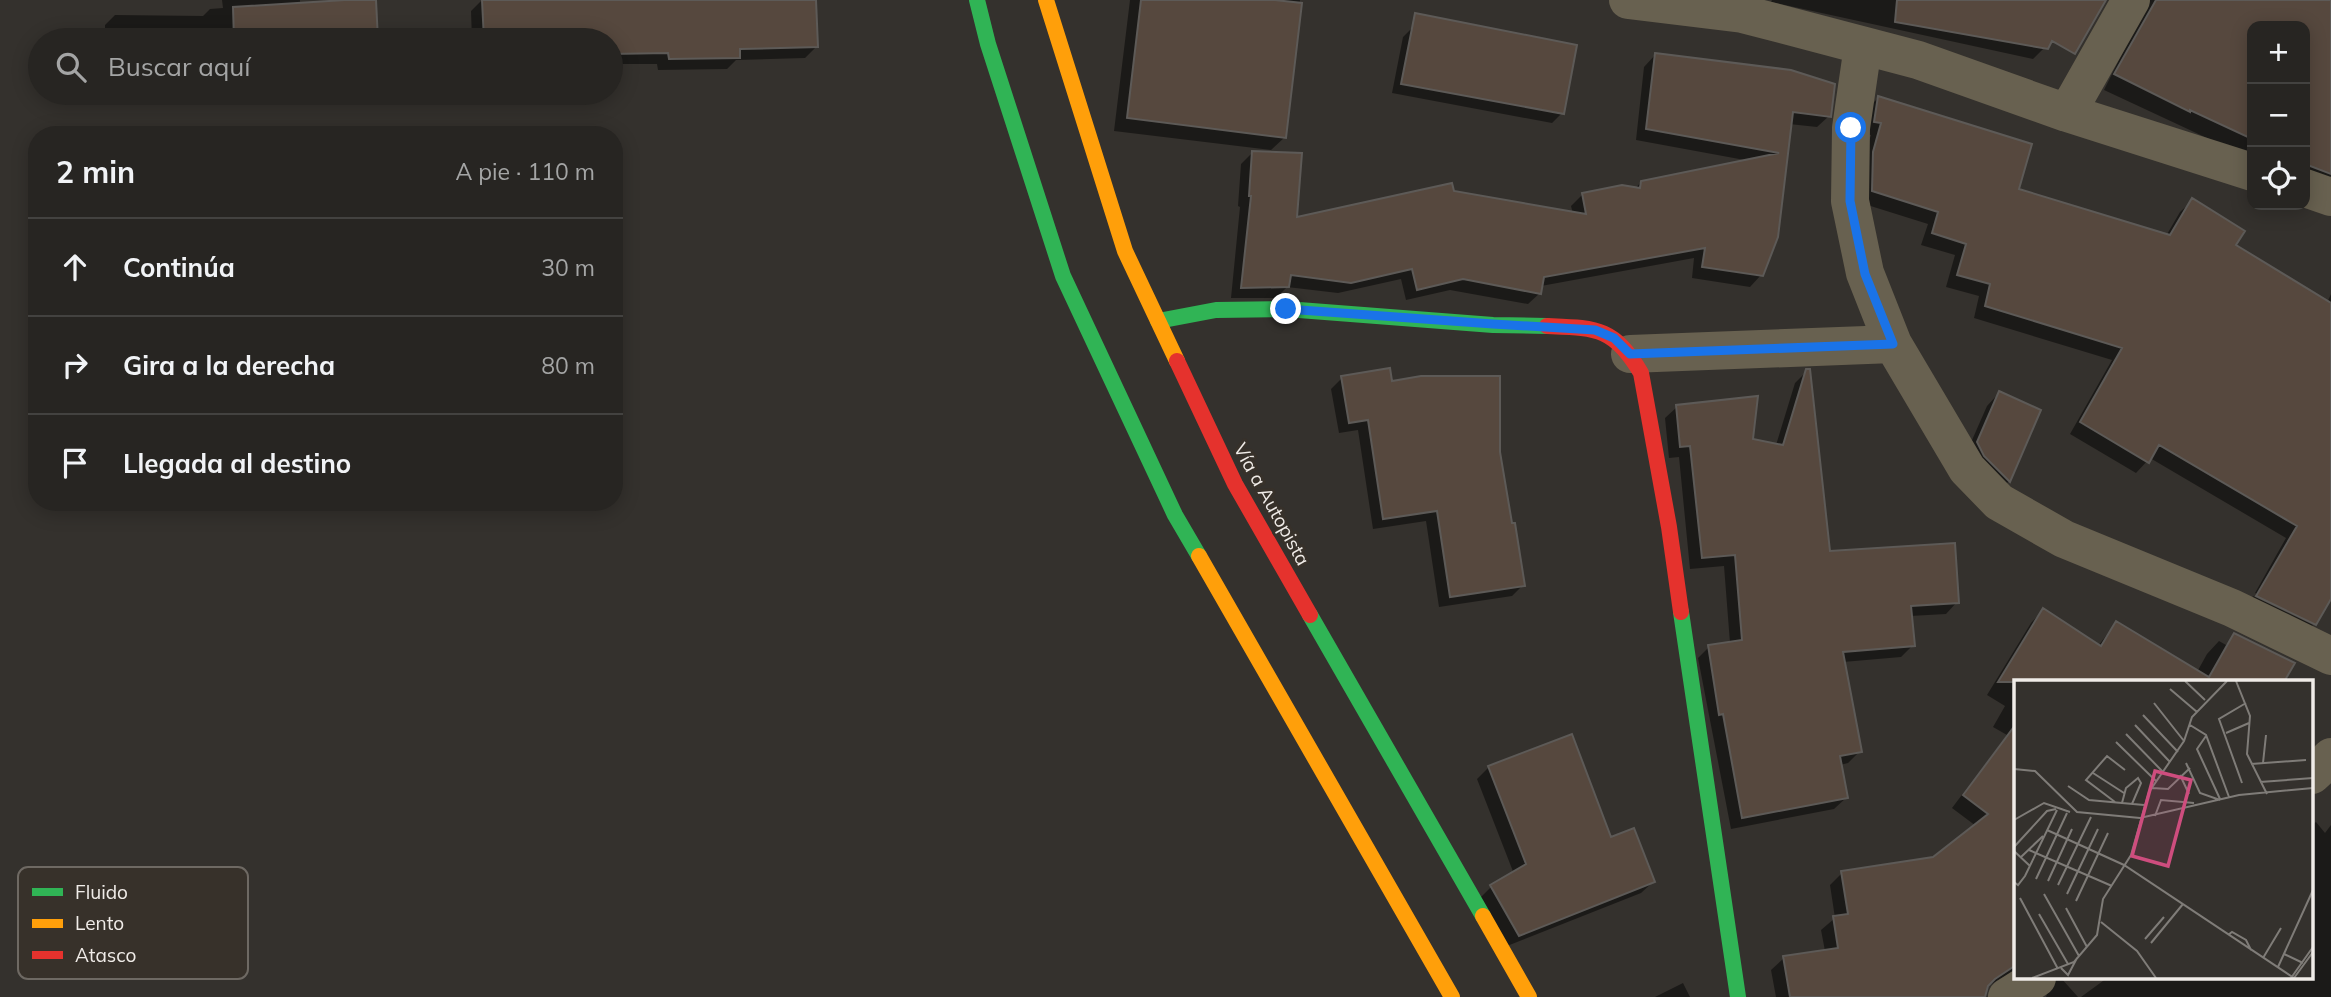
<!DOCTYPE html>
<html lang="es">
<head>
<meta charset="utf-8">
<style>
  :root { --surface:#272522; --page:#33312f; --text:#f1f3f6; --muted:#a4a5a5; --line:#434240 }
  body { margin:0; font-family:Mulish,sans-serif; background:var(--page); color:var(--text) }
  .controls { position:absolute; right:21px; top:21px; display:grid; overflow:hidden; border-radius:14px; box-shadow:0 4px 18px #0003 }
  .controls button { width:63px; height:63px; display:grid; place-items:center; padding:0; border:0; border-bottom:2px solid var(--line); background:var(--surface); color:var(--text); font:35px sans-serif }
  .stop { position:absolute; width:21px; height:21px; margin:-16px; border:5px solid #1a73e8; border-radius:50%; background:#fff }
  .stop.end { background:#1a73e8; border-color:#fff; box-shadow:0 2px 7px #0008 }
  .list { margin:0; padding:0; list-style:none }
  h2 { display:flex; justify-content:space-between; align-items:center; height:91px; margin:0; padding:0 28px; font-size:30px }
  h2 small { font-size:23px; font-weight:400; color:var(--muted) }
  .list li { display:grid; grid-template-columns:46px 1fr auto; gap:21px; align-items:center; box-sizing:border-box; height:98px; padding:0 28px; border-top:2px solid var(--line) }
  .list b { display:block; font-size:26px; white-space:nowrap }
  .list em { font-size:23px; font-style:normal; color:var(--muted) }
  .icon { flex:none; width:38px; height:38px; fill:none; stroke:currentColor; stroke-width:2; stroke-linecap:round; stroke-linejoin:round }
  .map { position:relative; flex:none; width:2331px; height:997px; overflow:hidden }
  .search { position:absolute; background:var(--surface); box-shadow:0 4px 18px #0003; left:28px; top:28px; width:595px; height:77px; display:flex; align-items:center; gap:18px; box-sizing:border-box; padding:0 24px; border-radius:38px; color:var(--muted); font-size:26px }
  .panel { position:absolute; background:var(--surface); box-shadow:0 4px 18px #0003; left:28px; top:126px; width:595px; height:385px; border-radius:28px }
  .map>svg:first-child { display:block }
  .shadow { fill:#0007 }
  .building { fill:#56483e; stroke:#5d5a57; stroke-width:2 }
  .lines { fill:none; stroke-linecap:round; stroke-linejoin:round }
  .street { stroke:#686150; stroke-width:38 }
  .fast { stroke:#30b455; stroke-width:16 }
  .slow { stroke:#ff9f0a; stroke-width:16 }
  .jam { stroke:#e5322d; stroke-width:16 }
  .route { stroke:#1a73e8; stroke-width:9 }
  .labels { text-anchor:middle; stroke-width:6; stroke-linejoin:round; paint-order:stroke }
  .street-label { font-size:19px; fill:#f0ece8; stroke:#37312a }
  .inset-road { fill:none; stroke:#7f7c78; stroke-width:2 }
  .view { fill:#ce4d7e; fill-opacity:0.15; stroke:#ce4d7e; stroke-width:3.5 }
  .inset-edge { fill:none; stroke:#f0ece8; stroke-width:3.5 }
  .key { fill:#37312a; stroke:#6e6963; stroke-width:2 }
  .key-label { font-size:19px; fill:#f0ece8 }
</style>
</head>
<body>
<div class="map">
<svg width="2331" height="997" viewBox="0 0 2331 997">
  <rect width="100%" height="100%" fill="#34312d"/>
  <path class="shadow" d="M222 0H300V4L374 1 377 40H105V25L115 15 203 16 210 9 223 8Z
    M482 0H814L816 47 805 58 736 60 727 69 658 70 657 64H611V40H472L471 11Z
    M1130 0H1300L1285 137 1271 150 1114 131Z
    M1772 0H2067L2046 46 2033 59 1771 2Z
    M2149 0H2331V176L2320 188 2305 183V26H2252V159L2104 90Z
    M1413 27 1562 113 1552 123 1392 93 1403 37Z
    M1655 55 1829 116 1817 127 1789 124 1761 275 1750 287 1692 278 1694 258 1541 286 1540 293 1528 304 1450 290 1406 300 1401 279 1338 293 1287 287 1276 298H1231L1240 207 1238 206 1241 164 1253 152 1295 219 1452 193 1573 214 1571 206 1583 194 1635 189 1641 182 1750 161 1636 140 1644 67Z
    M1878 98 1983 183 2166 236 2180 212 2192 201 2234 246 2327 303 2331 294V596L2314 625V621L2255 593 2286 538 2150 458 2136 473 2070 434 2112 360 1974 318 1979 296 1946 287 1955 255 1921 245 1928 224 1861 203V165L1871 135 1863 134 1866 110Z
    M1807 371 1828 553 1957 602 1946 614 1910 616 1913 645 1901 657 1843 662 1860 751 1848 763 1840 765 1846 798 1834 809 1731 829 1698 658 1709 647 1730 643 1724 566 1690 569 1679 457 1669 458 1665 418 1677 407 1751 440 1776 445 1795 383Z
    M1342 378 1391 383 1498 453 1523 585 1512 596 1439 607 1426 521 1373 529 1358 430 1339 433 1331 389Z
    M1999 393 2039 411 2009 481 1996 494 1965 456 1987 406Z
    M2253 596 2313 625 2303 635 2246 608Z
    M2043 610 2098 646 2116 623 2197 672 2207 654 2219 641 2226 645 2235 636 2285 676 2296 682H2016V970L1986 987 1983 997H1776L1771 970 1784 958 1825 951 1821 930 1835 918 1830 885 1842 873 1934 859 1976 826 1952 808 2007 735 1993 727 2005 706 1987 695 2031 623Z
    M1489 767 1610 840 1653 882 1641 893 1507 946 1480 898 1491 887 1514 874 1477 779Z
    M2316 822 2325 833 2331 825V997H2081L2107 978H2312V825Z
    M2052 978H2061L2078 997H2046Z
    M1683 983 1690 997H1655Z"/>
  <path class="building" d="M345 0H376L378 40H234L233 7Z
    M482 0H816L818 47 740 49V58L669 59 668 53 611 54V40H484Z
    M1141 0H1275L1302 3 1286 138 1127 118Z
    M1897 0H2106L2075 54 2052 41 2048 49 1895 22Z
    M2156 0H2331V174L2305 164V26H2252V139L2190 110V112L2114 74Z
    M1415 13 1577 45 1564 114 1401 84Z
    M1655 53 1791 70 1835 84 1831 117 1793 112 1778 237 1763 276 1702 267 1705 248 1544 277 1541 294 1463 279 1417 290 1412 269 1351 283 1291 275 1289 287 1241 288 1251 196H1249L1252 151 1302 153 1297 217 1452 183 1454 191 1586 214 1582 193 1622 185 1640 188 1641 181 1779 153 1646 129Z
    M1878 96 2032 144 2019 189 2170 235 2192 198 2245 231 2236 245 2331 303V599L2316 625 2256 596 2297 526 2159 445 2149 463 2080 422 2122 348 1985 306 1990 284 1957 275 1966 244 1932 233 1938 212 1872 191 1873 152 1881 123 1874 122Z
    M1390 368 1392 381 1421 376H1500V452L1512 523H1515L1525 586 1450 597 1437 511 1383 519 1368 420 1349 423 1341 376Z
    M1806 369H1810L1830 551 1955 543 1959 603 1911 606 1915 646 1843 652 1862 752 1840 756 1848 798 1742 818 1723 714 1719 715 1708 645 1742 640 1735 555 1702 558 1690 446 1680 447 1676 405 1758 396 1753 439 1783 445Z
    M1999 391 2041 410 2010 482 1984 456 1977 442Z
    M2043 608 2101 646 2116 621 2209 677 2234 633 2295 663 2284 682H1998Z
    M2016 724V965L1995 979 1988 986 1985 997H1790L1783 956 1838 948 1833 916 1848 914 1841 871 1933 857 1988 814 1963 795Z
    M1572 734 1611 837 1634 828 1655 882 1519 936 1490 885 1526 864 1488 766Z"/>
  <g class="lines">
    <path class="street" d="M1628 0 1743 14 1918 60 2067 113 2252 172
      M1863 46 1851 128 1850 201 1865 273 1893 344 1967 469 1999 502 2064 539 2232 608 2331 656
      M2067 113 2131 0
      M2305 188 2331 197
      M1630 354 1893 344
      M2312 775 2331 757
      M2007 997 2037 978"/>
    <path class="fast" d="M977 0 988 44 1063 276 1175 515 1199 556
      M1158 321 1216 310 1286 309 1493 325 1547 326
      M1681 612 1738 997
      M1310 615 1483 916"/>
    <path class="slow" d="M1046 0 1125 251 1177 361
      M1199 556 1452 997
      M1483 916 1529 997"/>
    <path class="jam" d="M1547 326C1596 328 1614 327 1641 373L1669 527 1681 612
      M1177 361 1235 484 1310 615"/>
  </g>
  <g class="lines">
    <path class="route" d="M1286 309 1493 324 1595 330 1614 338 1630 354 1893 344 1865 274 1850 201 1851 128"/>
  </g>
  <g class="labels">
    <g class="street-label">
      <text transform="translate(1272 504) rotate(61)" y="7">Vía a Autopista</text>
    </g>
  </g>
  <g transform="translate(2014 680)">
    <rect width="299" height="299" fill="#34312d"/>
    <path class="inset-road" d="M171 1 191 20M222 1 236 36 233 74 253 114M156 9 183 32M140 23 170 61M129 35 164 72M121 45 156 82M176 45 192 55 215 117M212 53 235 43M112 54 149 92M192 56 183 69 206 119M102 62 142 101M172 83 186 113 206 120M249 83 252 55M237 84 292 80M0 89 21 91 63 132 126 138 225 115 299 108M79 93 110 113M166 95 175 114M246 102 299 98M228 103 205 39 232 23M54 106 75 120 130 125M138 108 154 109 176 88M101 122 72 100 93 76 111 90M108 123 112 108 124 98 127 103 118 124M141 136 147 120 180 123M0 140 30 123 56 132M33 150 110 185 280 298M0 167 33 131 42 129M15 170 98 206M0 171 16 186M7 177 29 156M22 199 53 133M34 201 58 149M0 202 4 205 11 196 43 130M44 205 77 137M30 214 65 276M53 214 84 149M6 218 44 289M62 221 94 153M52 228 73 267M25 234 54 284M87 242 123 271 142 298M214 255 218 252 232 260 237 270M131 259 150 237M137 263 169 224M270 274 289 283M249 278 267 248M264 287 299 210M47 288 54 295 63 278M18 298 60 282 83 255 89 219 117 175 135 112 170 61 178 37 213 1M277 298 299 267M280 298 299 272"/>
    <path class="view" d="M141 91 177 100 154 186 118 176Z"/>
    <rect width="299" height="299" class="inset-edge"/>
  </g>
  <rect x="18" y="867" width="230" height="112" rx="10" class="key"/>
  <rect x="32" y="888" width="31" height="8" fill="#30b455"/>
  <rect x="32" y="919" width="31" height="9" fill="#ff9f0a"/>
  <rect x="32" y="951" width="31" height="8" fill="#e5322d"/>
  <g class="key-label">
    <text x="75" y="899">Fluido</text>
    <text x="75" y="930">Lento</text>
    <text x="75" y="962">Atasco</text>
  </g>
</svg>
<div class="controls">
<button>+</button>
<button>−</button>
<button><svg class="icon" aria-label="locate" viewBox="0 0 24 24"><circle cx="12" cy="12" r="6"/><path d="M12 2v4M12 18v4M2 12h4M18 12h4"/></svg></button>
</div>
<div class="stop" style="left:1851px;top:128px"></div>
<div class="stop end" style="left:1286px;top:309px"></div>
<div class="search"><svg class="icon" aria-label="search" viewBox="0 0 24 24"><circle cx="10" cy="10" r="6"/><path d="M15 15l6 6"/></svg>Buscar aquí</div>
<section class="panel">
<h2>2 min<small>A pie · 110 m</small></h2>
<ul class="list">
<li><svg class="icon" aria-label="ahead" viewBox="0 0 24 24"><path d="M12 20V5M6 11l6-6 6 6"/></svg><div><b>Continúa</b></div><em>30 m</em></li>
<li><svg class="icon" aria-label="right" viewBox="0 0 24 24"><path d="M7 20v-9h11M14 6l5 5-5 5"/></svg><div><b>Gira a la derecha</b></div><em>80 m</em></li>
<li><svg class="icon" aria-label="arrive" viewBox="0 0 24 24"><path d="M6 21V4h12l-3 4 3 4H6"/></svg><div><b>Llegada al destino</b></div></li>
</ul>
</section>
</div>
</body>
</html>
